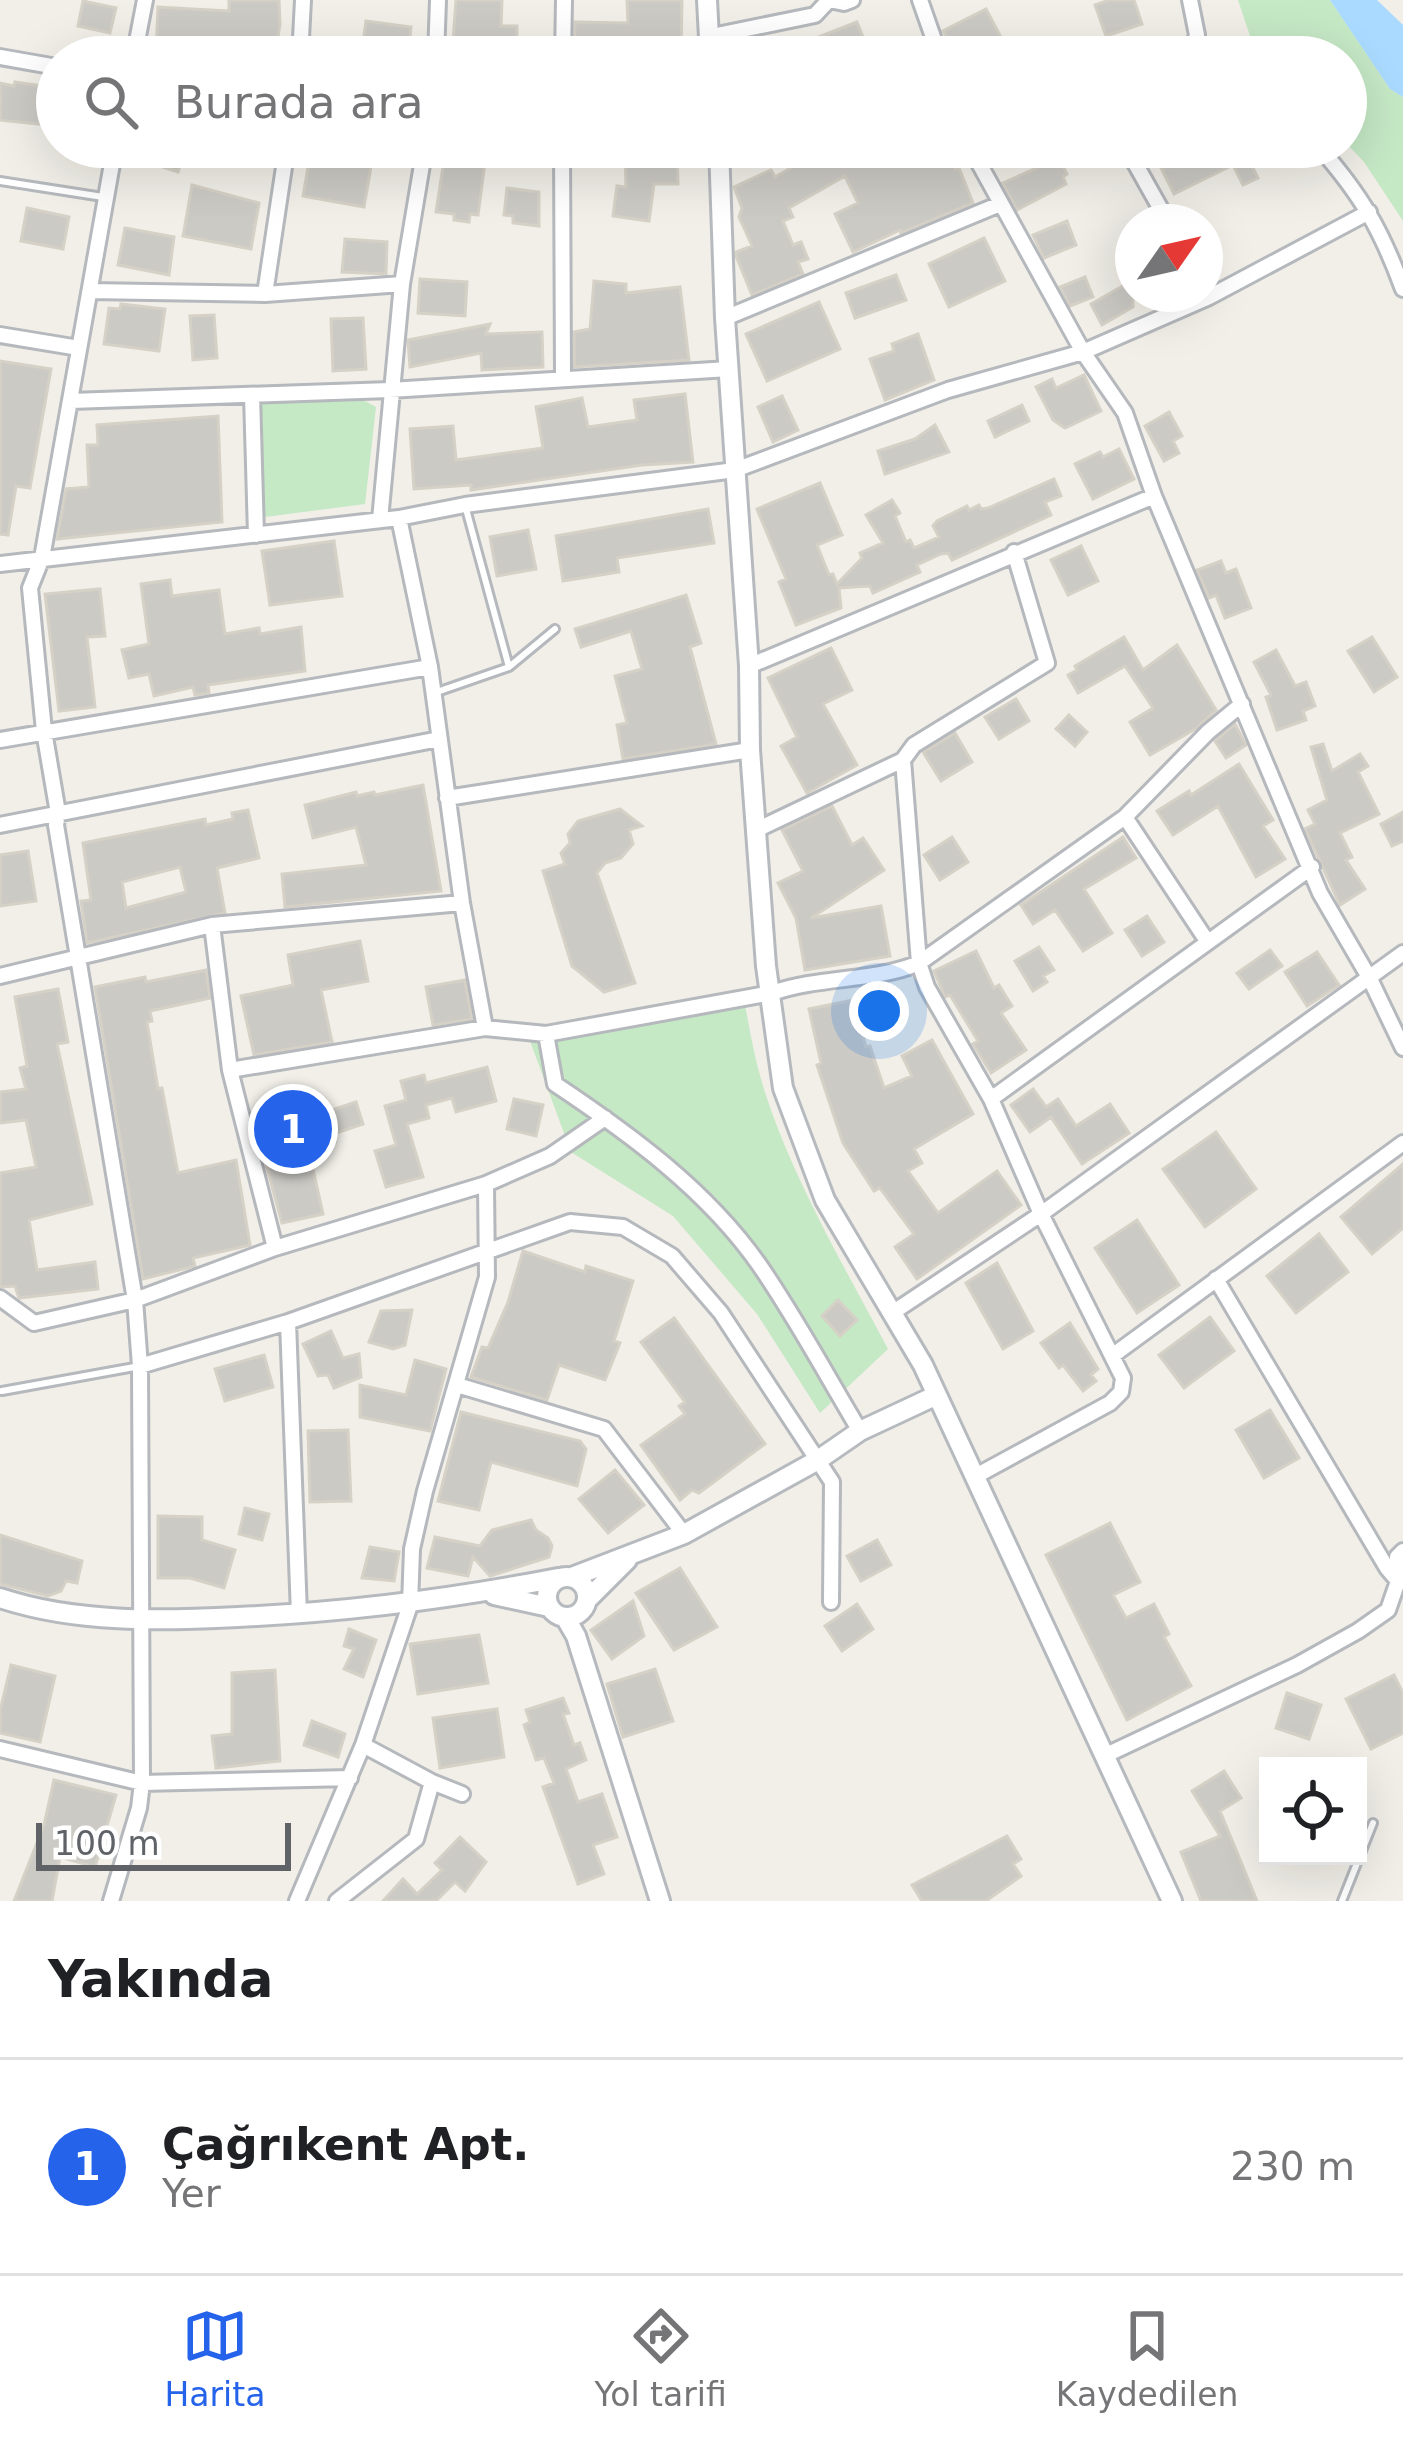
<!DOCTYPE html>
<html lang="tr">
<head>
<meta charset="utf-8">
<style>
  :root { --surface:#fff; --page:#f2f2f2; --text:#202124; --muted:#757577; --line:#e0e0e0; --accent:#2563eb }
  body { margin:0; font-family:"DejaVu Sans",sans-serif; background:var(--page); color:var(--text) }
  .controls { position:absolute; right:36px; bottom:36px; display:grid; overflow:hidden; border-radius:0px; box-shadow:0 12px 48px #0002 }
  .controls button { width:108px; height:108px; display:grid; place-items:center; padding:0; border:0; border-bottom:3px solid var(--line); background:var(--surface); color:var(--text); font:60px sans-serif }
  .compass { position:absolute; left:1115px; top:204px; width:108px; height:108px; border-radius:50%; background:var(--surface); box-shadow:0 12px 48px #0002; rotate:56deg }
  .scale { position:absolute; left:36px; bottom:30px; width:255px; box-sizing:border-box; padding-left:12px; border:6px solid #5f6368; border-top:0; font-size:33px; line-height:42px; white-space:nowrap; color:#5f6368; -webkit-text-stroke:9px #fff; paint-order:stroke }
  .you { position:absolute; left:879px; top:1011px; width:42px; height:42px; margin:-30px; border:9px solid #fff; border-radius:50%; background:#1a73e8; box-shadow:0 0 0 18px #1a73e833 }
  .badge { display:grid; place-items:center; width:78px; height:78px; border-radius:50%; background:var(--accent); color:#fff; font-size:39px; font-weight:700 }
  .pin { position:absolute; translate:-50% -50%; border:6px solid #fff; box-shadow:0 3px 12px #0006 }
  .list { margin:0; padding:0; list-style:none }
  h2 { display:flex; justify-content:space-between; align-items:center; height:156px; margin:0; padding:0 48px; font-size:51px }
  h2 small { font-size:39px; font-weight:400; color:var(--muted) }
  .list li { display:grid; grid-template-columns:78px 1fr auto; gap:36px; align-items:center; box-sizing:border-box; height:216px; padding:0 48px; border-top:3px solid var(--line) }
  .list b { display:block; font-size:45px; white-space:nowrap }
  .list p { margin:0; font-size:39px; white-space:nowrap; color:var(--muted) }
  .list em { font-size:39px; font-style:normal; color:var(--muted) }
  .icon { flex:none; width:66px; height:66px; fill:none; stroke:currentColor; stroke-width:2; stroke-linecap:round; stroke-linejoin:round }
  .map { position:relative; flex:none; width:1403px; height:1901px; overflow:hidden }
  .search { position:absolute; background:var(--surface); box-shadow:0 12px 48px #0002; left:36px; right:36px; top:36px; height:132px; display:flex; align-items:center; gap:30px; box-sizing:border-box; padding:0 42px; border-radius:66px; color:var(--muted); font-size:45px }
  .sheet { height:372px; background:var(--surface) }
  nav { display:flex; justify-content:space-around; align-items:center; box-sizing:border-box; height:168px; border-top:3px solid var(--line); background:var(--surface); font-size:33px; color:var(--muted) }
  nav a { display:grid; justify-items:center; gap:6px }
  nav .on { color:var(--accent) }
  .map>svg:first-child { display:block }
  .green { fill:#c5e8c5 }
  .water { fill:#aadaff }
  .building { fill:#cccac5; stroke:#d6d1c6; stroke-width:3; fill-rule:evenodd }
  .lines { fill:none; stroke-linecap:round; stroke-linejoin:round }
  .lane-casing { stroke:#b5b8bc; stroke-width:12 }
  .street-casing { stroke:#b5b8bc; stroke-width:20 }
  .secondary-casing { stroke:#b6babf; stroke-width:24 }
  .lane { stroke:#fff; stroke-width:6 }
  .street { stroke:#fff; stroke-width:14 }
  .secondary { stroke:#fff; stroke-width:18 }
</style>
</head>
<body>
<div class="map">
<svg width="1403" height="1901" viewBox="0 0 1403 1901">
  <rect width="100%" height="100%" fill="#f1efe8"/>
  <path class="green" d="M1238 0H1330L1390 89 1403 97V221L1364 162 1346 143V57H1257Z
    M365 401 376 407 365 504 265 517 258 410 262 402Z
    M743 996C749 1024 753 1052 761 1079 787 1169 844 1266 888 1349L820 1413 757 1314 673 1216 571 1152 530 1041Z"/>
  <path class="water" d="M1330 0H1377L1403 25V97L1390 89Z"/>
  <path class="building" d="M229 0H279L280 24 275 57 211 49V54L156 51 158 7 229 11Z
    M456 0H502L501 26H517V57H452Z
    M627 0H682L681 57H574L575 22 628 23Z
    M1109 0H1134L1142 24 1106 36 1095 5Z
    M83 1 116 8 110 33 78 26Z
    M986 9 1003 41 995 45 1000 57H957L943 31Z
    M366 21 411 27 408 57 361 56Z
    M857 22 871 57H814L808 41Z
    M15 82 57 88V126L0 120V83L14 86Z
    M143 147H181L178 154 183 156 178 172 139 159Z
    M446 147H487L478 215 470 214 469 222 454 220V214L436 212Z
    M625 147H677L678 184H654L649 221 613 216 617 186 626 187Z
    M827 147H944L955 169 959 168 973 203 901 233 900 230 853 252 835 214 858 203 845 176 789 208 793 217 783 221 793 245 801 242 808 259 798 262 803 274 752 295 736 256V252L752 246 739 217 742 208 734 187 771 170 775 177Z
    M1204 147H1271L1248 158 1258 178 1243 185 1233 165 1174 194 1161 168Z
    M311 150 372 161 364 207 303 196Z
    M1059 158 1067 174 1063 177 1066 184 1017 210 1003 183Z
    M192 185 259 203 251 249 183 236Z
    M507 188 539 192V226L513 223V216L504 215Z
    M27 208 69 217 63 249 21 241Z
    M1067 221 1076 245 1044 258 1033 235Z
    M125 228 174 237 169 275 118 265Z
    M984 238 1005 281 949 307 929 264Z
    M345 239 387 242 386 274 342 272Z
    M896 275 906 300 855 318 846 293Z
    M1085 277 1093 297 1070 306 1060 287Z
    M420 279 467 282 465 316 418 313Z
    M1133 280V307L1102 325 1091 304Z
    M594 281 626 284V293L680 287 689 360 574 367V332L590 329Z
    M819 302 840 349 767 381 746 334Z
    M121 304 165 309 159 351 104 344 109 308 120 309Z
    M214 315 217 358 193 360 190 316Z
    M363 318 366 369 333 371 331 319Z
    M490 324 486 334 542 332 543 367 482 370 481 353 410 367 408 340Z
    M918 334 934 380 885 400 870 359 894 351 892 344Z
    M0 361 51 369 30 488 16 486 8 535 0 534Z
    M1084 375 1101 411 1065 428 1053 420 1036 387 1052 379 1056 388Z
    M685 394 693 462 642 465 471 490V485L414 489 410 429 453 426 456 460 543 448 536 407 582 398 588 427 637 420 634 400Z
    M782 396 798 430 773 442 758 407Z
    M1022 405 1029 421 995 437 988 421Z
    M1169 412 1182 436 1173 441 1179 453 1164 461 1145 426Z
    M218 416 222 522 57 539 66 489 89 487 87 445H98L97 425Z
    M935 425 949 452 885 474 878 451 915 439Z
    M1119 449 1134 479 1093 499 1075 464 1100 452 1103 457Z
    M1054 479 1061 496 1045 502 1051 515 952 560 948 553 941 554 917 565 920 572 873 593 870 586 839 588 841 608 796 625 779 582 786 579 757 509 820 483 842 535 817 545 829 575 833 574 837 584 862 558 860 553 883 543 866 515 892 500 900 513 895 516 906 542 910 540 914 548 939 537 933 526 937 521 967 506 969 510 979 505 981 509 988 508Z
    M708 509 714 543 617 558 619 572 563 581 556 536Z
    M528 530 536 569 497 576 490 537Z
    M334 541 342 596 270 605 262 551Z
    M1081 546 1098 581 1068 595 1051 560Z
    M1221 561 1226 573 1236 569 1251 608 1225 618 1216 595 1209 598 1197 570Z
    M170 580 172 596 219 590 225 634 259 628 260 634 301 627 305 671 208 685 209 693 195 695 193 687 154 696 149 674 129 678 122 650 149 644 141 584Z
    M100 589 105 636 87 637 95 707 59 711 45 594Z
    M686 595 701 643 690 647 716 744 623 759 617 725 627 723 615 676 642 669 631 631 581 647 575 629Z
    M1124 637 1143 670 1177 645 1216 710 1197 728 1150 755 1130 722 1153 708 1125 666 1078 693 1068 675 1077 670 1075 666Z
    M1372 637 1397 677 1374 692 1348 651Z
    M831 648 852 690 823 704 857 765 807 793 781 746 797 737 768 678Z
    M1276 650 1295 686 1306 682 1315 706 1303 711 1306 720 1277 730 1266 697 1271 695 1254 662Z
    M1016 699 1029 721 999 739 985 717Z
    M1069 715 1087 732 1075 746 1056 729Z
    M1235 724 1246 745 1226 758 1215 741Z
    M955 733 972 762 941 781 923 752Z
    M1323 744 1332 771 1360 754 1368 766 1358 772 1379 814 1340 833 1352 857 1346 860 1365 889 1340 905 1305 829 1315 824 1308 810 1327 800 1311 747Z
    M1239 764 1273 820 1263 826 1285 859 1256 877 1218 806 1173 835 1157 811 1189 791 1191 795Z
    M423 785 441 891 285 907 282 874 366 865 356 827 313 838 305 805 356 792 357 796 374 792 375 795Z
    M832 806 852 845 863 838 884 870 811 918 881 906 890 956 805 970 796 918 778 883 803 871 782 830Z
    M620 809 642 826 629 830 633 844 621 858 605 863 597 873 635 983 604 992 572 966 543 871 565 864 561 853 570 843 568 834 578 821Z
    M248 810 259 858 217 868 225 913 87 943 81 901 91 900 83 843 205 819 206 825 233 819 232 813ZM180 867 186 892 126 908 122 882Z
    M1403 812V841L1392 846 1381 824Z
    M952 837 968 862 940 880 924 855Z
    M1123 837 1136 858 1084 889 1112 933 1083 951 1055 910 1033 924 1021 905Z
    M28 851 36 901 0 906V855Z
    M1147 916 1164 942 1142 956 1125 930Z
    M360 941 368 981 321 990 332 1042 254 1055 241 996 293 985 288 955Z
    M1039 947 1054 970 1043 976 1047 982 1033 991 1015 961Z
    M1270 950 1282 966 1249 989 1237 973Z
    M976 951 994 988 999 985 1012 1006 1001 1013 1026 1050 991 1073 973 1044 978 1041 950 995 945 997 934 971Z
    M1317 952 1339 985 1307 1006 1285 972Z
    M206 970 210 998 150 1011 152 1021 147 1022 158 1089 162 1088 178 1173 236 1160 250 1245 193 1258 195 1266 143 1279 95 987 145 977 146 982Z
    M465 980 472 1019 433 1025 426 987Z
    M58 989 68 1042 57 1044 92 1204 29 1220 37 1270 95 1262 98 1289 19 1298 15 1286 0 1287V1173L36 1167 26 1120 0 1123V1092L26 1089 20 1068 27 1066 15 997Z
    M853 1000 866 1047 870 1046 884 1088 912 1076 902 1056 932 1040 973 1114 914 1149 922 1163 908 1171 938 1213 997 1171 1021 1205 917 1279 895 1247 914 1234 880 1188 874 1191 843 1143 817 1065 821 1063 809 1009Z
    M487 1067 496 1101 456 1112 452 1098 426 1105 429 1118 407 1124 423 1177 386 1187 375 1151 396 1145 385 1106 406 1100 401 1081 424 1075 426 1083Z
    M1033 1089 1046 1107 1058 1099 1076 1126 1110 1104 1129 1133 1082 1164 1051 1117 1030 1132 1011 1105Z
    M325 1099 329 1111 356 1102 363 1124 333 1134 335 1142 309 1151 323 1214 282 1223 254 1120Z
    M514 1099 543 1105 536 1136 507 1129Z
    M1216 1132 1256 1189 1205 1227 1163 1169Z
    M1403 1164V1228L1372 1254 1341 1217Z
    M1137 1220 1179 1285 1137 1313 1095 1248Z
    M1319 1234 1348 1272 1296 1313 1267 1276Z
    M523 1251 585 1272 586 1266 633 1281 614 1341 620 1343 605 1380 559 1365 547 1400 471 1377 482 1347 488 1348 508 1302Z
    M997 1263 1033 1331 1003 1349 966 1283Z
    M838 1300 857 1320 840 1336 822 1316Z
    M412 1310 405 1345 393 1349 369 1342 381 1311Z
    M1210 1317 1234 1351 1184 1388 1159 1355Z
    M674 1318 765 1444 699 1493 692 1490 680 1500 641 1445 685 1414 679 1406 685 1402 641 1342Z
    M1070 1323 1098 1369 1091 1375 1096 1381 1083 1391 1063 1365 1059 1368 1041 1343Z
    M331 1331 343 1358 359 1354 361 1377 334 1388 328 1375 318 1376 303 1344Z
    M264 1355 273 1387 225 1401 215 1369Z
    M415 1360 446 1369 430 1431 360 1417V1385L406 1395Z
    M1270 1410 1299 1458 1264 1478 1236 1430Z
    M461 1412 580 1441 586 1449 577 1486 491 1462 479 1510 438 1501Z
    M348 1430 351 1501 310 1502 308 1431Z
    M615 1470 644 1505 608 1533 579 1499Z
    M245 1508 269 1514 262 1540 239 1534Z
    M158 1516 202 1517V1540L235 1550 224 1588 190 1578H158Z
    M531 1520 536 1530 548 1538 552 1546 549 1557 490 1576 473 1557 468 1576 427 1568 435 1537 480 1546 492 1530Z
    M1110 1523 1140 1582 1113 1595 1126 1618 1154 1604 1169 1634 1164 1637 1191 1686 1127 1720 1046 1555Z
    M0 1535 82 1561 77 1583 66 1581 61 1591 48 1596 0 1584Z
    M877 1540 891 1565 861 1581 847 1556Z
    M370 1547 399 1552 394 1581 362 1578Z
    M680 1568 717 1627 674 1650 636 1593Z
    M633 1601 644 1636 612 1659 591 1630Z
    M857 1604 873 1629 842 1651 825 1626Z
    M349 1629 376 1640 363 1677 344 1669 354 1649 344 1646Z
    M479 1635 488 1683 418 1694 410 1644Z
    M11 1665 55 1676 40 1742 0 1733V1711Z
    M655 1669 673 1721 623 1737 607 1684Z
    M275 1670 280 1761 216 1768 212 1736 232 1734V1673Z
    M1394 1675 1403 1693V1733L1371 1749 1346 1699Z
    M1287 1693 1321 1705 1309 1739 1276 1728Z
    M563 1698 569 1713 563 1714 574 1745 580 1743 586 1760 566 1769 578 1802 602 1794 617 1837 593 1845 604 1874 578 1884 543 1787 554 1783 544 1758 536 1760 524 1725 530 1722 526 1710Z
    M497 1709 504 1757 440 1768 433 1718Z
    M312 1721 345 1734 338 1757 304 1745Z
    M1224 1771 1241 1798 1220 1811 1257 1901H1201L1181 1852 1220 1836 1192 1791Z
    M54 1780 116 1795 95 1867 60 1857 52 1901H14L44 1825Z
    M1007 1836 1021 1859 1013 1864 1021 1876 986 1901H922L912 1885Z
    M460 1837 486 1862 465 1891 455 1882 436 1901H383L403 1879 417 1894 442 1870 435 1863Z"/>
  <g class="lines">
    <defs>
      <path id="lane" d="M0 181 103 197
        M466 509 509 667
        M434 693 509 667 555 629
        M2 1391 140 1366
        M1342 1901 1373 1823"/>
      <path id="street" d="M920 0 940 57
        M1190 0 1197 35 1190 53 1195 57
        M707 37 815 15 829 0 844 3 852 0
        M0 57 57 67
        M134 57 145 0
        M300 57 303 0
        M436 57 438 0
        M563 57 564 0
        M562 147 563 377
        M970 147 1083 352 1125 413 1154 496 1320 893 1370 979 1403 1048
        M1126 147 1168 222
        M1319 147C1361 195 1381 229 1403 289
        M720 161 757 147
        M90 291 265 294 402 284
        M265 294 287 147
        M725 318 1000 204
        M0 335 79 348
        M252 395 256 535
        M71 401 390 390 729 369
        M399 518 430 667 462 903 485 1028
        M380 520 402 284 425 147
        M0 564 399 518 465 505 735 470 948 390 1083 352 1209 297 1369 212
        M749 666 1154 496
        M0 740 430 667
        M903 760 919 963 927 987 991 1099 1041 1214 1123 1378 1121 1392 1110 1403 974 1477
        M447 798 750 750
        M1125 817 1207 941
        M0 825 439 739
        M756 830 903 760 914 745 1047 663 1014 552
        M212 925 230 1070 275 1248
        M0 976 212 925 462 903
        M546 1034 555 1084C630 1134 708 1191 760 1266 796 1318 827 1376 860 1431
        M230 1070 485 1028 546 1034 772 993C820 976 874 982 919 963L1125 817 1208 732 1242 704
        M991 1099 1312 867
        M1216 1279 1387 1568 1398 1581
        M0 1298 34 1323 135 1300 275 1248 486 1184 550 1156 605 1118
        M892 1313 1041 1214 1403 953
        M288 1322 299 1614
        M1112 1356 1403 1143
        M140 1366 288 1322 570 1222 623 1227 672 1256 721 1313 832 1482 831 1602
        M457 1385 604 1429 684 1534
        M363 1745 432 1782 462 1794
        M0 1749 142 1783 350 1778
        M1104 1756 1297 1665 1358 1631 1388 1610 1398 1581 1397 1557 1403 1551
        M111 1901 139 1808 142 1783 140 1366 135 1300 56 825 58 813 44 731 30 588 42 558 115 147
        M297 1901 363 1745 410 1605 412 1549 425 1491 487 1277 486 1184
        M337 1901 416 1839 432 1782"/>
      <path id="secondary" d="M707 0 710 57
        M719 147 725 318 749 666 750 750 766 966 783 1088 825 1200 923 1365 1172 1901
        M547 1597a20 20 0 1 1 40 0a20 20 0 1 1-40 0Z
        M572 1577 684 1534 818 1460 860 1431 937 1395
        M494 1595 549 1607
        M0 1598C75 1623 160 1621 238 1617 346 1612 451 1599 558 1578
        M587 1600 627 1560
        M565 1617 576 1636 660 1901"/>
    </defs>
    <use href="#lane" class="lane-casing"/>
    <use href="#street" class="street-casing"/>
    <use href="#secondary" class="secondary-casing"/>
    <use href="#lane" class="lane"/>
    <use href="#street" class="street"/>
    <use href="#secondary" class="secondary"/>
  </g>
</svg>
<div class="controls">
<button><svg class="icon" aria-label="locate" viewBox="0 0 24 24"><circle cx="12" cy="12" r="6"/><path d="M12 2v4M12 18v4M2 12h4M18 12h4"/></svg></button>
</div>
<svg class="compass" viewBox="-18 -18 36 36"><path d="M0-13l5 13h-10z" fill="#e53935"/><path d="M0 13l5-13h-10z" fill="#757577"/></svg>
<div class="scale">100 m</div>
<div class="you"></div>
<div class="pin badge" style="left:293px;top:1129px">1</div>
<div class="search"><svg class="icon" aria-label="search" viewBox="0 0 24 24"><circle cx="10" cy="10" r="6"/><path d="M15 15l6 6"/></svg>Burada ara</div>
</div>
<section class="sheet">
<h2>Yakında<small></small></h2>
<ul class="list">
<li><span class="badge">1</span><div><b>Çağrıkent Apt.</b><p>Yer</p></div><em>230 m</em></li>
</ul>
</section>
<nav>
<a class="on"><svg class="icon" aria-label="map" viewBox="0 0 24 24"><path d="M3 6l6-2 6 2 6-2v14l-6 2-6-2-6 2zM9 4v14M15 6v14"/></svg>Harita</a>
<a><svg class="icon" aria-label="directions" viewBox="0 0 24 24"><path d="M12 3l9 9-9 9-9-9zM9 14v-3h6M13 9l2 2-2 2"/></svg>Yol tarifi</a>
<a><svg class="icon" aria-label="saved" viewBox="0 0 24 24"><path d="M7 4h10v16l-5-4-5 4z"/></svg>Kaydedilen</a>
</nav>
</body>
</html>
